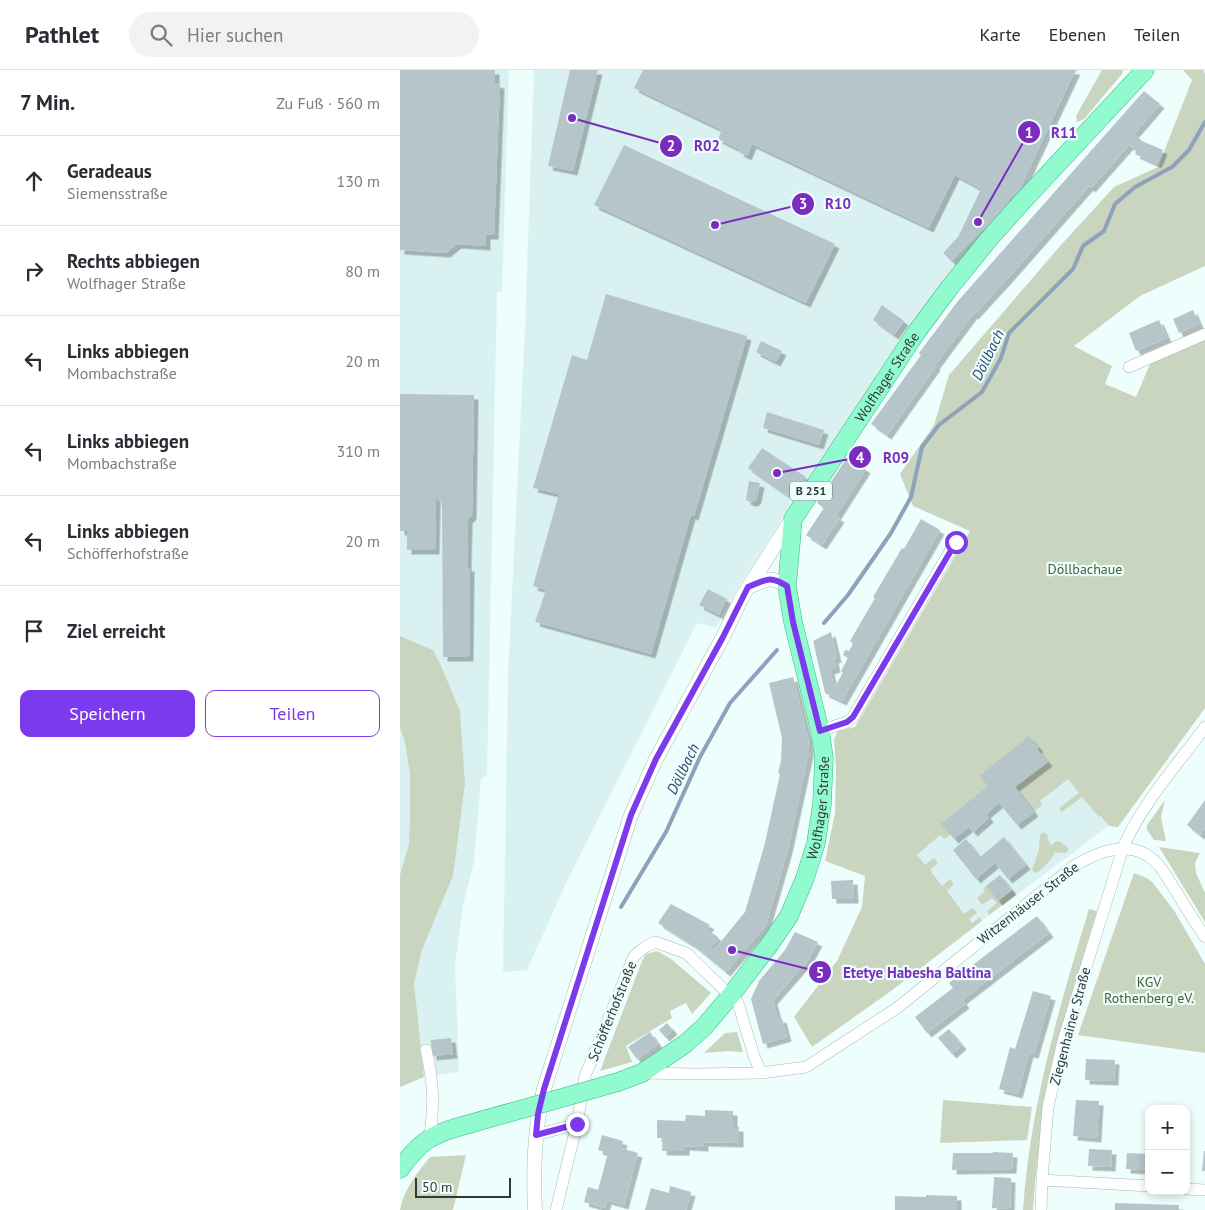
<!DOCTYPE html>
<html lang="de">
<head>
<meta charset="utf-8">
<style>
  :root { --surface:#fff; --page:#f2f2f3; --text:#2b2b33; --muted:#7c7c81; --line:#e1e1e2; --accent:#7c3aed }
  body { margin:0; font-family:"PT Sans",sans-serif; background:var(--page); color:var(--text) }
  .controls { position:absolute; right:15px; bottom:15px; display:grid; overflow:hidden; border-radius:10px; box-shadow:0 2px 8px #0003 }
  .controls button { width:45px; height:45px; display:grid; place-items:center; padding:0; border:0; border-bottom:1px solid var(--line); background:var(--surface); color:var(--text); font:25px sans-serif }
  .scale { position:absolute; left:15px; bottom:12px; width:96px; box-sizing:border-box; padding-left:5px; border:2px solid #313837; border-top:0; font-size:14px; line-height:18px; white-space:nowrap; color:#313837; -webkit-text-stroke:4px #edfefd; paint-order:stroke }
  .stop { position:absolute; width:15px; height:15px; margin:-11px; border:4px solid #7c3aed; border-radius:50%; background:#fff }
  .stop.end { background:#7c3aed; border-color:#fff; box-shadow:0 1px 5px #0008 }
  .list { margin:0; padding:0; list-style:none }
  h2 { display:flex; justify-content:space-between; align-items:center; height:65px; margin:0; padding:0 20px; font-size:21px }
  h2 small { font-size:16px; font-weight:400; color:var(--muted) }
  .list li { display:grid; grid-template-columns:32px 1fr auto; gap:15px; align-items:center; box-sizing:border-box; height:90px; padding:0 20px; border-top:1px solid var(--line) }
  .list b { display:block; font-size:19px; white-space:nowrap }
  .list p { margin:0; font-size:16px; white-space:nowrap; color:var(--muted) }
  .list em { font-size:16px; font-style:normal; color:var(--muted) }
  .actions { display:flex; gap:10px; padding:15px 20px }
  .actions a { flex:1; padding:11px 0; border:1px solid var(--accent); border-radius:10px; text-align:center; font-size:18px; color:var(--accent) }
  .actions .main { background:var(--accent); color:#fff }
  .icon { flex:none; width:28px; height:28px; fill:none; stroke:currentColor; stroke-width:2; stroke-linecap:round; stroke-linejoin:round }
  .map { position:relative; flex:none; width:805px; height:1140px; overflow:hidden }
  header { display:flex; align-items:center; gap:30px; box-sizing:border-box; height:70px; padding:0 25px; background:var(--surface); border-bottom:1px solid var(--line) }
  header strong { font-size:24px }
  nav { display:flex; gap:28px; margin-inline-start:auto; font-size:18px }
  .search { width:350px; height:45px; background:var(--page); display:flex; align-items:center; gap:12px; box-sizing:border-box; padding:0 18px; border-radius:28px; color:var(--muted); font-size:19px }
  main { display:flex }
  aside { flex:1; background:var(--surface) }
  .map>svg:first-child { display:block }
  .built { fill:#d9f2f1 }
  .green { fill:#cad5c0 }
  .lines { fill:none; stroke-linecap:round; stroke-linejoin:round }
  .stream { stroke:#8da2bb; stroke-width:4 }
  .building { fill:#b6c5ca; filter:url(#shadow) }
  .minor-casing { stroke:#aabab9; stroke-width:12 }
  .tertiary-casing { stroke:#aabab9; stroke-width:15 }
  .primary-casing { stroke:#3fb485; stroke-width:19 }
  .minor { stroke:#fff; stroke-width:11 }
  .tertiary { stroke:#fff; stroke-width:14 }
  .primary { stroke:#91facf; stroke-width:18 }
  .primary-bridge-casing { stroke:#3fb485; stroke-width:19; stroke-linecap:butt }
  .primary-bridge { stroke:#91facf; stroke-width:18 }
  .route { stroke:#7c3aed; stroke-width:6 }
  .labels { text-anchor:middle; stroke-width:4.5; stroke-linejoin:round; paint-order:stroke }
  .shield { fill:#edfefd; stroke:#697372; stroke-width:1 }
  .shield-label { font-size:12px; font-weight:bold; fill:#313837 }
  .street-label { font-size:14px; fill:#313837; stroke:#edfefd }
  .park-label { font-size:14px; fill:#496032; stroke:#edfefd }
  .water-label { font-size:15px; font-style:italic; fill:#2b4a70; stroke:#edfefd }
  .leader { fill:none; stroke:#7b2cbf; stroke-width:2 }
  .callout-dot { fill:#7b2cbf; stroke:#edfefd; stroke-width:2 }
  .mark-label { font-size:15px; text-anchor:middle; font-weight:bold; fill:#fff }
  .callout-label { font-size:15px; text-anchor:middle; font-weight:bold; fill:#7b2cbf; stroke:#edfefd; stroke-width:4.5; stroke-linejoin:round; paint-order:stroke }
</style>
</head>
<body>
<header>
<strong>Pathlet</strong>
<div class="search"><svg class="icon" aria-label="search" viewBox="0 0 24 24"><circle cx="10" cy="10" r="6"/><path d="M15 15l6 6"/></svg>Hier suchen</div>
<nav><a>Karte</a><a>Ebenen</a><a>Teilen</a></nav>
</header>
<main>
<aside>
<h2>7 Min.<small>Zu Fuß · 560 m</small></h2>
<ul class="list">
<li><svg class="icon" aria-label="ahead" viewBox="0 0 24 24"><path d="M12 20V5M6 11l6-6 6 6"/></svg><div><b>Geradeaus</b><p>Siemensstraße</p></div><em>130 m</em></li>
<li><svg class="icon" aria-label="right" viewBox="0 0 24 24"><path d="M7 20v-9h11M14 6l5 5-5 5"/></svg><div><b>Rechts abbiegen</b><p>Wolfhager Straße</p></div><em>80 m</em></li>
<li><svg class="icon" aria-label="left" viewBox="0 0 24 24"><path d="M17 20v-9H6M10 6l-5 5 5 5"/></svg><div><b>Links abbiegen</b><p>Mombachstraße</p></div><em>20 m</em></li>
<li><svg class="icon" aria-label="left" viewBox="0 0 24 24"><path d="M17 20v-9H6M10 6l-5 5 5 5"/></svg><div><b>Links abbiegen</b><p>Mombachstraße</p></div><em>310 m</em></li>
<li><svg class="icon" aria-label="left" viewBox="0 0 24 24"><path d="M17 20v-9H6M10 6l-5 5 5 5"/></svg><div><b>Links abbiegen</b><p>Schöfferhofstraße</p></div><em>20 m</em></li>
<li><svg class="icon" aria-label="arrive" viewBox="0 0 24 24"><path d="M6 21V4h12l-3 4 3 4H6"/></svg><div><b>Ziel erreicht</b></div></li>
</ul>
<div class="actions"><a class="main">Speichern</a><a>Teilen</a></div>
</aside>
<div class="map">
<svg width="805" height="1140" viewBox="0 0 805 1140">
  <defs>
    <filter id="shadow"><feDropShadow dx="4.5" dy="4.5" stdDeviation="0" flood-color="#0004"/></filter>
  </defs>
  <rect width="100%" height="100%" fill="#edfefd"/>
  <path class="built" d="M0 0H109L102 222H97L87 705 81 710 74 792 63 836 55 895 59 1002 24 1007 13 913 22 880 53 806 33 580 0 566Z
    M134 0H679L619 125 434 373 390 435 375 461 335 522 316 558 297 553 167 811 127 900 103 902 108 604 125 258Z
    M627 651 709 756 572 858 513 783 530 751Z
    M0 658 5 672 10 704V741L9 774 0 805Z"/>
  <path class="green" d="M702 0H723L722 4 684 49 677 52 676 46Z
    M783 0H803L805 4V196L740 226 674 276 712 296 705 314 736 327 750 294 805 270V638L718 757 709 756 701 746 699 747 682 727 662 742 659 738 679 723 668 709 640 731 642 735 634 742 615 717 647 692 637 679 638 678 630 667 579 706 588 716 550 765 544 769 540 765 517 785 525 795 534 788 538 793 530 800 542 816 550 809 554 814 547 821 564 844 573 838 577 843 569 849 572 853 580 847 582 851 491 921 412 977 394 947 437 891 462 837 465 806 425 791 435 743 436 699 434 669 438 661 455 657 570 461 513 436 500 404 534 355 549 305 661 175 714 117 758 97 792 10Z
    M0 566 33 580 41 596 60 641 65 714 53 806 22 880 14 913 24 1007 0 1017V805L9 774 10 741V704L5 672 0 658Z
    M765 730 761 747 766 771 754 770 747 760V755Z
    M643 762 647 764 650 774 652 775 656 771 661 772 669 779 666 783 655 782C653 788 642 800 636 803L632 800 639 780 640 765Z
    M759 777 800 783 795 793 796 803 805 823V852Z
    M734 803 747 808 753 813 775 842 805 894V983L678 965Z
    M586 816 598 831 612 820 616 825 589 845 587 841 597 833 592 828 582 835 577 828 585 821 583 819Z
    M689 839 697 841C667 938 639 1038 633 1140H623C630 1037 659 937 689 839Z
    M257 881 271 889 311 923 292 944 286 933 270 941 272 948 226 976 232 992 200 1001 242 891 246 884Z
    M337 962 343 982 329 981 304 983 325 963Z
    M543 1030 632 1037 627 1070 540 1073Z
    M66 1085 53 1140H0C4 1119 17 1103 30 1087Z"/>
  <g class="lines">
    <path class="stream" d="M424 553 448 525 491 463 511 427 522 377 539 355 582 322 601 288 609 263 673 199 683 176 704 161 715 134 735 117 772 97 789 80 805 52
      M221 837 266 762 300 687 330 633 377 580"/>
  </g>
  <path class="building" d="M0 0H95V13L100 14 94 165H86V176L57 174 46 183 0 180Z
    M170 0H198L173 101 148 96Z
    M243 0H676L616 128 611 126 606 137 552 191 543 183 558 167 581 119 555 105 529 158 352 74 347 86 339 82 340 80 318 69 322 60 234 18Z
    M744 21 760 34 734 64 742 71 763 80 757 94 735 84 737 81 729 75 691 118 689 116 607 209 574 245 573 244 535 295 536 296 487 365 471 354 521 285 519 283 558 231Z
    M224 75 435 174 406 233 194 135Z
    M206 224 347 266 294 446 291 445 251 584 135 552 146 520 133 516 159 424 133 418 172 285 187 290Z
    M482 235 504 251 494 265 473 250Z
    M793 240 799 254 779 263 773 249Z
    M759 250 767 268 736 281 729 263Z
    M361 271 382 281 376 292 356 282Z
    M0 324 74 325 72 445 68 449 67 497H70L69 587H43L42 431H37L38 330 35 480H7V461H0Z
    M367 342 424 360 419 375 363 358Z
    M362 378 406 407 391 428 348 398Z
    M448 386 466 399 436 446 440 448 422 475 406 465 424 438 417 433Z
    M349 411 360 413 357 428 354 432H350L346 430Z
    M521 449 540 460 442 631 425 623 413 571 431 562 437 588 434 589 436 598 430 600 433 613 436 615 443 602 441 601 448 588 443 585 445 580 449 581 453 574 450 571 475 528 473 527 502 478 504 479Z
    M308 519 327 529 319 545 299 535Z
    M393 607 408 668 409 682 388 779 366 855 326 902 293 875 258 853 271 834 310 855 307 859 319 868 311 877 314 880 345 842 365 773 380 704 378 703 381 691 382 668 369 613Z
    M629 666 639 678 637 679 648 692 615 717 634 742 617 755 599 733 586 744 589 748 573 762 569 757 554 769 541 754 588 716 579 706Z
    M805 730V758L800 765 787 755Z
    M604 767 626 795 608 809 595 793 576 809 553 780 566 769 580 787Z
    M600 805 612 820 598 831 586 816Z
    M453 810 454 829H432L431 811Z
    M637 846 649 863 562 930 565 934 527 963 515 947 553 918 549 913Z
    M395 862 418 872 408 890 373 930 378 949 382 948 387 967 363 974 351 929 359 911 385 880Z
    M633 921 651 926 634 984 629 983 618 1024 599 1019 610 977 615 979Z
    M267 953 273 960 265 967 259 960Z
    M549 959 562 975 552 984 538 968Z
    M250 962 258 974 237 989 228 977Z
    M51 968 53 984 32 986 31 970Z
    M686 989 715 990 714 1011 685 1010Z
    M676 1030 699 1031 697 1068 673 1066Z
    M305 1040 333 1041V1057H339V1073L304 1072V1077L285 1076V1081H262L263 1068H257V1050L285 1051 286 1045 305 1046Z
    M202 1065 223 1071 221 1078 238 1083 224 1135 207 1130 205 1138 184 1132 188 1117 198 1120 208 1083 198 1080Z
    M689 1079 712 1080 711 1097 688 1096Z
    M804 1081H805V1101H802Z
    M593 1082 613 1083 612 1099 552 1100 553 1083H593Z
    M727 1083 747 1084 746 1100 726 1099Z
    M594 1107 611 1108 610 1139 592 1138Z
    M270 1116 291 1122 286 1140H245L251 1118 269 1123Z
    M526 1125 557 1126V1140H495V1126L526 1127Z
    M715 1133 779 1135V1140H715Z"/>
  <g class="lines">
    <defs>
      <path id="minor" d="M729 297 805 264
        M420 661 447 652 453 647 556 471
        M26 980C34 1014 34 1033 30 1067
        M244 1003 296 1004 361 1003 406 997 497 938 674 796C702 779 737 767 761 798 766 805 771 814 776 821 785 837 795 852 805 867
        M136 1065 177 1054
        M642 1110 749 1116
        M786 1119 805 1120
        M156 1140 177 1054 185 1006 234 886 245 877 255 872 286 883 338 933 354 986 361 1003
        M641 1140 642 1110 648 1037 663 971 723 778C741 735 777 695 805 657"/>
      <path id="tertiary" d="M348 517C366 510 369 505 387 516
        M135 1140C133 1099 134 1059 144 1019L231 745 256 689 323 567 342 527 392 449"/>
      <g id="primary">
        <path id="s1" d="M218 1012 242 1003 285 974 305 956 331 925 367 878 389 846 405 808 416 773 422 734 424 688 420 661 393 552 387 516 393 449 518 260 550 217 589 169 622 132 745 0"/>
        <path d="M0 1099C17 1076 27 1066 55 1058"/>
      </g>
    </defs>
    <use href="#minor" class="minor-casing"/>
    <use href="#tertiary" class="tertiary-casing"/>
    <use href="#primary" class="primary-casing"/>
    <use href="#minor" class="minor"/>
    <use href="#tertiary" class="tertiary"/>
    <use href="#primary" class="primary"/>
    <defs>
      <path id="primary-bridge" d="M55 1058 218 1012"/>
    </defs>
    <use href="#primary-bridge" class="primary-bridge-casing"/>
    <use href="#primary-bridge" class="primary-bridge"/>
  </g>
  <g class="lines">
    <path class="route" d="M177 1054 136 1065 138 1044 144 1019 231 745 256 689 323 567 348 517C366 510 369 505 387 516L393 552 420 661 447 652 453 647 556 472"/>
  </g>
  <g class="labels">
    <rect class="shield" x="390" y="411.5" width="42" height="19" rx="4"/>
    <g class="shield-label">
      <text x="411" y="425">B 251</text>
    </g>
    <g class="street-label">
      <text dy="5" stroke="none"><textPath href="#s1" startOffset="820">Wolfhager Straße</textPath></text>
      <text dy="5" stroke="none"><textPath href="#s1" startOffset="356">Wolfhager Straße</textPath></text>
      <text transform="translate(628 833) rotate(-38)" y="5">Witzenhäuser Straße</text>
      <text transform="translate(212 941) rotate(-68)" y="5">Schöfferhofstraße</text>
      <text transform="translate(670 956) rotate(-75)" y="5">Ziegenhainer Straße</text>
    </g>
    <g class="park-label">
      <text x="685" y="504">Döllbachaue</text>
      <text x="749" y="917">KGV<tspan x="749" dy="16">Rothenberg eV.</tspan></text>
    </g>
    <g class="water-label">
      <text transform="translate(588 285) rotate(-64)" y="5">Döllbach</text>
      <text transform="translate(283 699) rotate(-64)" y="5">Döllbach</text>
    </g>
  </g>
  <path class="leader" d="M578 152L629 62M172 48L271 76M315 155L403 134M377 403L460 387M332 880L420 902"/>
  <g class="callout-dot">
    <circle cx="578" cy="152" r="5"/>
    <circle cx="172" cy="48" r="5"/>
    <circle cx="315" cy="155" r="5"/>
    <circle cx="377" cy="403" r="5"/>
    <circle cx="332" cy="880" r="5"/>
    <circle cx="629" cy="62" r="12"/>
    <circle cx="271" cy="76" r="12"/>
    <circle cx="403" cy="134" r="12"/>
    <circle cx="460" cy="387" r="12"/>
    <circle cx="420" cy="902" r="12"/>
  </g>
  <g class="mark-label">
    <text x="629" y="68">1</text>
    <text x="271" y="81">2</text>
    <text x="403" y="139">3</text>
    <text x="460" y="393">4</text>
    <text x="420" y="908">5</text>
  </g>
  <g class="callout-label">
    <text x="664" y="68">R11</text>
    <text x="307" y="81">R02</text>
    <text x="438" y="139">R10</text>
    <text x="496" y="393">R09</text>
    <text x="517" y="908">Etetye Habesha Baltina</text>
  </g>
</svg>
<div class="controls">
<button>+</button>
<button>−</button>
</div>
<div class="scale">50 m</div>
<div class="stop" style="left:556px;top:472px"></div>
<div class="stop end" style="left:177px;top:1054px"></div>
</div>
</main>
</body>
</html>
